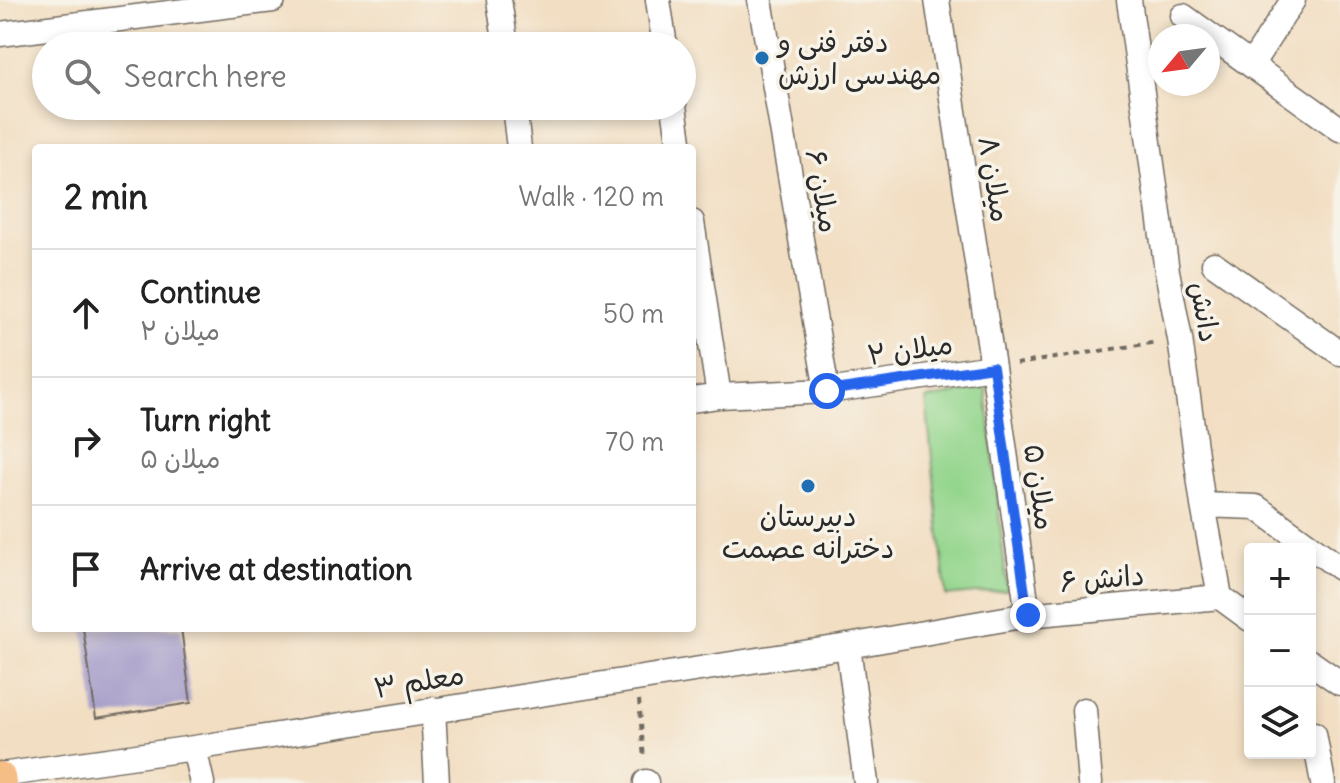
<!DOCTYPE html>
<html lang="en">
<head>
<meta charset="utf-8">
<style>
  :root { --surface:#fff; --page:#f6f6f6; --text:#222; --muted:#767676; --line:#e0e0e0 }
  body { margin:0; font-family:Delius,"Playpen Sans Arabic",sans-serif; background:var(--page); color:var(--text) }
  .controls { position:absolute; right:24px; bottom:24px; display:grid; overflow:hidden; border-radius:8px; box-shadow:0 4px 12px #0003 }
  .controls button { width:72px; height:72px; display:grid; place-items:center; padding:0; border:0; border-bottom:2px solid var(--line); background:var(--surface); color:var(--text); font:40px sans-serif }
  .compass { position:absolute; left:1148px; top:24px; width:72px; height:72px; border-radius:50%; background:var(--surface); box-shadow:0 4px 12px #0003; rotate:241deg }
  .stop { position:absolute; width:24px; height:24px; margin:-18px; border:6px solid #2563eb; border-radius:50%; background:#fff }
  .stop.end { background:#2563eb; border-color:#fff; box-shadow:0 2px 8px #0008 }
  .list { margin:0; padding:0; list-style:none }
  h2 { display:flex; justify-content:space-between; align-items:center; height:104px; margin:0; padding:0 32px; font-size:34px }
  h2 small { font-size:26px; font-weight:400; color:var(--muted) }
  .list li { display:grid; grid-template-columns:52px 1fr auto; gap:24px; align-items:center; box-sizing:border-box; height:128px; padding:0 32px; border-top:2px solid var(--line) }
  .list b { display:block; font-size:30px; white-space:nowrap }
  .list p { margin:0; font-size:26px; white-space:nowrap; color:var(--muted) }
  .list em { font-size:26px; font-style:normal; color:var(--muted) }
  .icon { flex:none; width:44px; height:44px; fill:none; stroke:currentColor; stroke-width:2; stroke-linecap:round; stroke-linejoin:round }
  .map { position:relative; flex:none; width:1340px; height:783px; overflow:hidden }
  .search { position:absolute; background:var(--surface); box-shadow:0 4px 12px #0003; left:32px; top:32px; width:664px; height:88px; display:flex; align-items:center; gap:20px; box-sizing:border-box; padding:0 28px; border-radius:44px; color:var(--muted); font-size:30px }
  .panel { position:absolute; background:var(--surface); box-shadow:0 4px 12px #0003; left:32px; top:144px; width:664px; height:488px; border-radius:8px }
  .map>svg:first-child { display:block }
  .green { fill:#93d58c; stroke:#5f805c; stroke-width:2 }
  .building { fill:#a79fca }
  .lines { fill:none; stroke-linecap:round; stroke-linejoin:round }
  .minor-casing { stroke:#716a60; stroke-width:27 }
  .major-casing { stroke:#716a60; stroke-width:33 }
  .path { stroke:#716a60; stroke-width:4; stroke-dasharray:6 6; stroke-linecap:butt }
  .minor { stroke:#fff; stroke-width:24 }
  .major { stroke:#f6be87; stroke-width:30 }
  .route { stroke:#2563eb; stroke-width:10 }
  .poi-dot { fill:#1f6fb2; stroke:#f7f3e8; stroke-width:3 }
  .labels { text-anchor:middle; stroke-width:7; stroke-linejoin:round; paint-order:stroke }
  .poi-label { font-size:28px; fill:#2b2b2b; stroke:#f7f3e8; text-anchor:start }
  .street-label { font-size:28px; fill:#2b2b2b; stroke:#f7f3e8 }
</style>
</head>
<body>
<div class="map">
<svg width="1340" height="783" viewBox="0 0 1340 783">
  <rect width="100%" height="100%" fill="#f7f3e8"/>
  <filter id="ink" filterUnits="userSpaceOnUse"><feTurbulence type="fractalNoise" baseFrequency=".0125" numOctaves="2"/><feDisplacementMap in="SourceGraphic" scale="16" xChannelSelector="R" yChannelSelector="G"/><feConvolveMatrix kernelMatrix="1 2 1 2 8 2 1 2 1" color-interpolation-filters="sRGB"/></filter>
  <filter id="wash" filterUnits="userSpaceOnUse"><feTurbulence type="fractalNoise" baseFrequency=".006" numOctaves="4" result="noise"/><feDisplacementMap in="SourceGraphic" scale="32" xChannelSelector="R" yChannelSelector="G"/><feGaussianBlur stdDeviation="1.8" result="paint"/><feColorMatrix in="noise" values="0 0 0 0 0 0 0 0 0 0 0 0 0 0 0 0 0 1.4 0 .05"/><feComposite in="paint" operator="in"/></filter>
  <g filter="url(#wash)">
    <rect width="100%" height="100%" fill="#f2dec2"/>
    <path class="green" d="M986 388 1007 590 946 596 926 399Z"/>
    <g id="blocks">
      <path class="building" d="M83 628H181L191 703 96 718Z"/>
    </g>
  </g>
  <g filter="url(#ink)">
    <use href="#blocks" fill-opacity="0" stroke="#716a60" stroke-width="2"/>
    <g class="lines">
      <defs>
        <path id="minor" d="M499 0 506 46
          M658 0 665 46
          M760 0 827 391
          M937 0 993 367 1028 615
          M1129 0 1167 271 1180 339 1203 505 1220 597 1250 619
          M1183 16 1340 129
          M0 34 273 0
          M1251 65 1293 0
          M514 106 519 148
          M674 106 680 148
          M692 222 719 396
          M1214 264 1340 353
          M692 400 719 396 827 391 993 367
          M1203 505 1256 507 1340 568
          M848 646 866 783
          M1310 662 1340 683
          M433 709 437 783
          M1084 710 1090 783
          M1314 734 1323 783
          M194 748 202 783
          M0 775 194 748 848 646 1028 615 1220 597
          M646 782V783"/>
        <path id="major" d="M0 777 1 783"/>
      </defs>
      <use href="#minor" class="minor-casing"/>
      <use href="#major" class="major-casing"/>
      <path class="path" d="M1016 364 1158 342
        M639 700 644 759"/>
      <use href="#minor" class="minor"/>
      <use href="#major" class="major"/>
    </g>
  </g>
  <g class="lines" filter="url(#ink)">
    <path class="route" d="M827 391 993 367 1028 615"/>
  </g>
  <g class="poi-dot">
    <circle cx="762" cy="58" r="8"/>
    <circle cx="808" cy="486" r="8"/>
  </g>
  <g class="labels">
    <g class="poi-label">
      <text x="778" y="52">دفتر فنی و<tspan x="778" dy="32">مهندسی ارزش</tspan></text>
      <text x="808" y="526" text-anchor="middle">دبیرستان<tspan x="808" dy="32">دخترانه عصمت</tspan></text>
    </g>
    <g class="street-label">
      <text transform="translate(995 179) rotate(81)" y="10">میلان ۸</text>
      <text transform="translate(823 191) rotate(80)" y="10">میلان ۶</text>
      <text transform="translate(1205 312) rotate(80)" y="10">دانش</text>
      <text transform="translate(910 349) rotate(-8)" y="10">میلان ۲</text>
      <text transform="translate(1040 487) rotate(82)" y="10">میلان ۵</text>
      <text transform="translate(1102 578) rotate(-5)" y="10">دانش ۶</text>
      <text transform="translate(419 681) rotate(-9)" y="10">معلم ۳</text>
    </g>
  </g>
</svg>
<div class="controls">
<button>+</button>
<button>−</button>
<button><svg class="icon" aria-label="layers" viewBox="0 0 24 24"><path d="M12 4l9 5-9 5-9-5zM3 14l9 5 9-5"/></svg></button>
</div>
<svg class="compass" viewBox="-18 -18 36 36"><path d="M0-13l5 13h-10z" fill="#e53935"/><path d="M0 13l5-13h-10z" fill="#767676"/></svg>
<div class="stop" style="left:827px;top:391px"></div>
<div class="stop end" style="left:1028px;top:615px"></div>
<div class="search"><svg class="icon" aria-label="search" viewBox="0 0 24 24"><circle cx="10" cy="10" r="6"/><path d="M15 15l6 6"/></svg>Search here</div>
<section class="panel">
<h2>2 min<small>Walk · 120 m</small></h2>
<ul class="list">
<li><svg class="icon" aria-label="ahead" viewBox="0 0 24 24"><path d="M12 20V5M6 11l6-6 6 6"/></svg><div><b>Continue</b><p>میلان ۲</p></div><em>50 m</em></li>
<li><svg class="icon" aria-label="right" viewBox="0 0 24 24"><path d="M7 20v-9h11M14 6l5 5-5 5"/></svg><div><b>Turn right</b><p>میلان ۵</p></div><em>70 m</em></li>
<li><svg class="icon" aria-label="arrive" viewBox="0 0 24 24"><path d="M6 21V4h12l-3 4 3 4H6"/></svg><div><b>Arrive at destination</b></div></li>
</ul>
</section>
</div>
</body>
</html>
